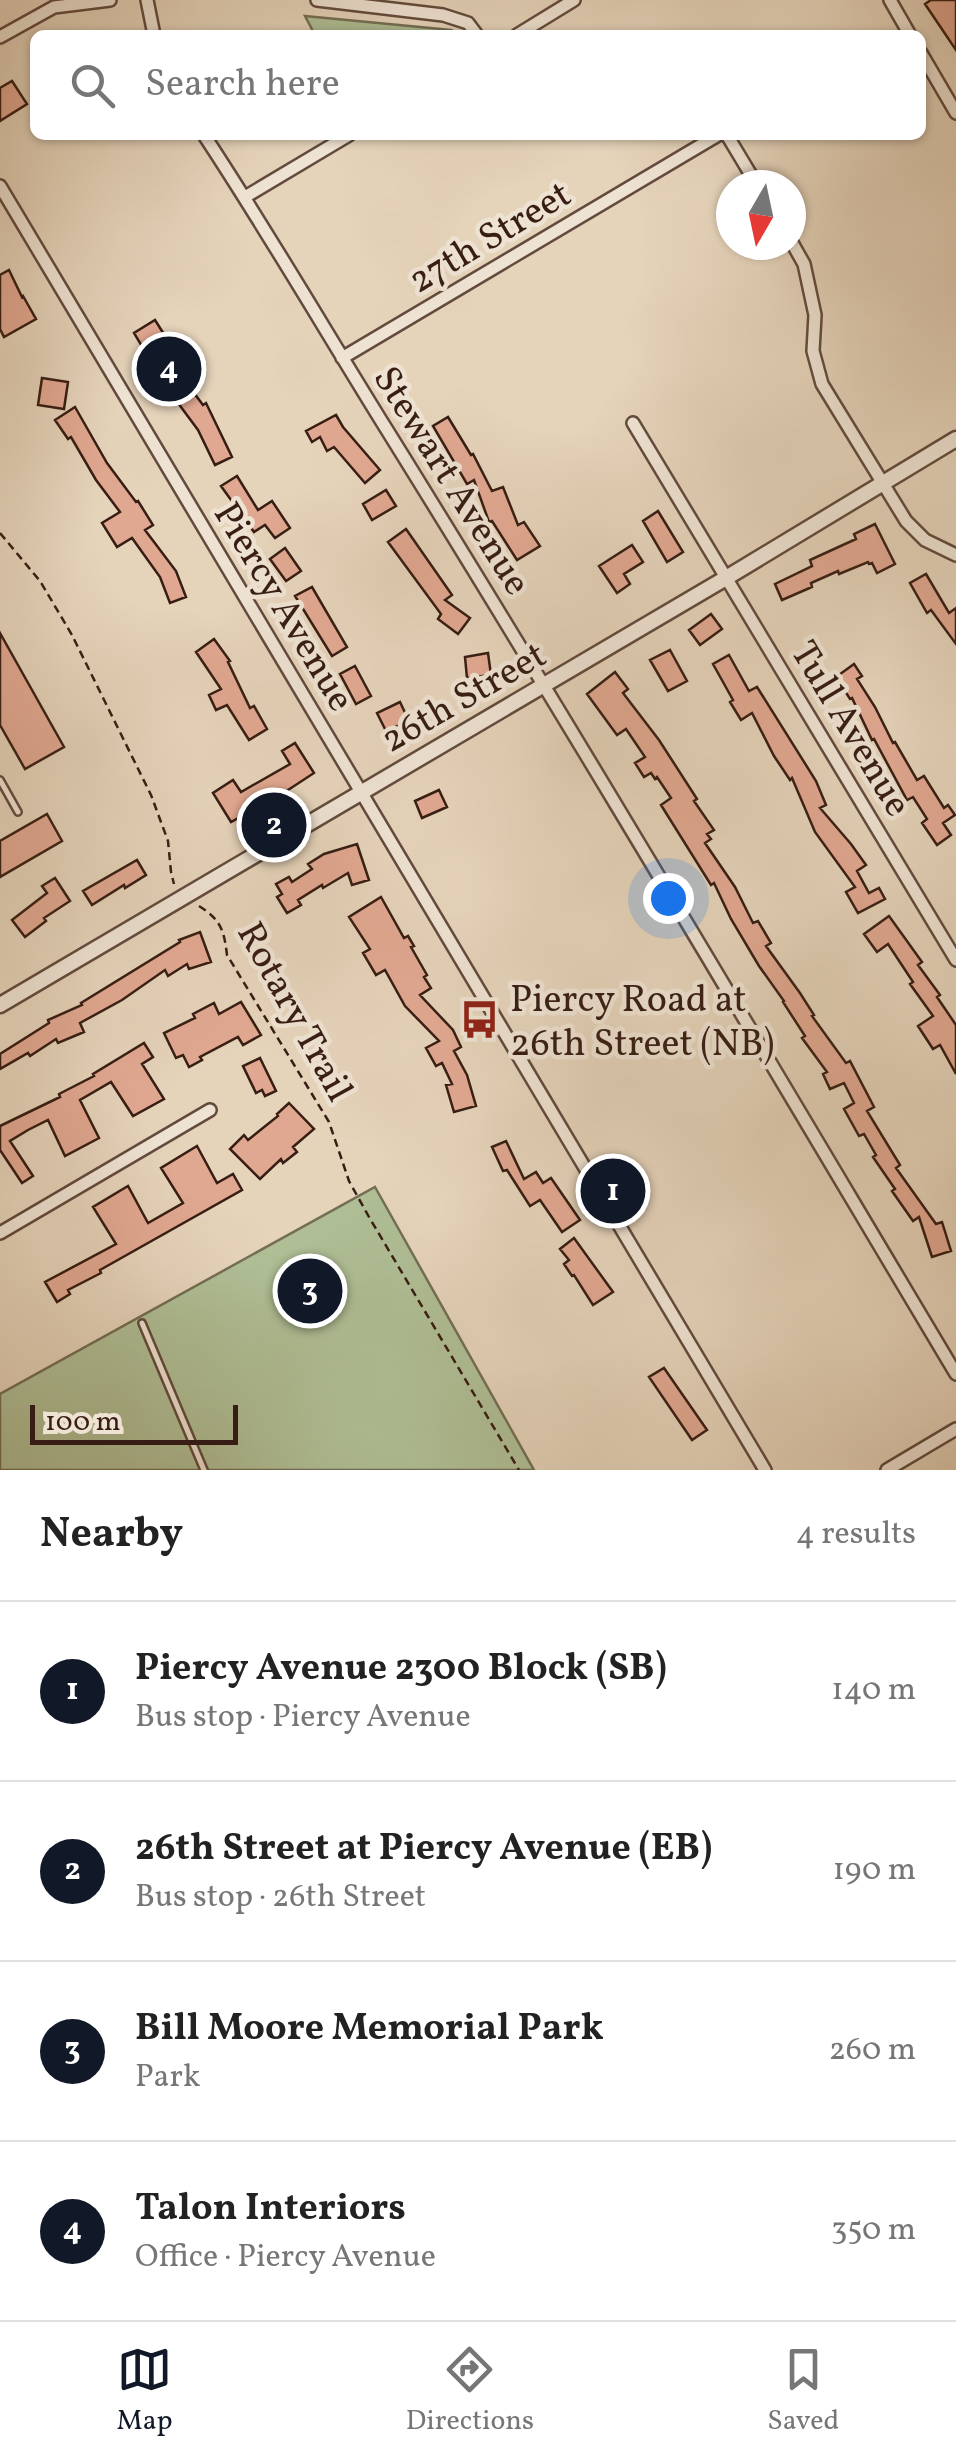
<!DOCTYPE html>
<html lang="en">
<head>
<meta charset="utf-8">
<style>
  :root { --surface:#fff; --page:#f2f2f2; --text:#222; --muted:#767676; --line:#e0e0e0; --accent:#111827 }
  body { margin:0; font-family:Vollkorn,serif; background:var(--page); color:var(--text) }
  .compass { position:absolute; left:716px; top:170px; width:90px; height:90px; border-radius:50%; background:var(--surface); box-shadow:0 2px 8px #0004; rotate:189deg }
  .scale { position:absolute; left:30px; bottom:25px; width:208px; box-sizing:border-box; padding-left:10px; border:5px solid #371d13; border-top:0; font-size:28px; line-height:35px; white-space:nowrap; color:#371d13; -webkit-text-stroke:8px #eee2d2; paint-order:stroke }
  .you { position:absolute; left:668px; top:898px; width:35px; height:35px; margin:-25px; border:8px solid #fff; border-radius:50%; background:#1a73e8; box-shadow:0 0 0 15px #1a73e833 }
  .badge { display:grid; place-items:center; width:65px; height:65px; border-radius:50%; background:var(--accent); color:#fff; font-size:32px; font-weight:700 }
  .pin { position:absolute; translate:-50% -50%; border:5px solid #fff; box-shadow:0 2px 10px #0006 }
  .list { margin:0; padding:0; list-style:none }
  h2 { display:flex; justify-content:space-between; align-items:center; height:130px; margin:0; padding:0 40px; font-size:42px }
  h2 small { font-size:32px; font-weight:400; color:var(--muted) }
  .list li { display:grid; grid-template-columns:65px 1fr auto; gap:30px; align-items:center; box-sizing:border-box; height:180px; padding:0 40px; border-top:2px solid var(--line) }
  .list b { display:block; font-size:38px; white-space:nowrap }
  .list p { margin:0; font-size:32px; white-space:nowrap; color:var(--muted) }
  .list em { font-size:32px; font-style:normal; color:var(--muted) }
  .icon { flex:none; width:55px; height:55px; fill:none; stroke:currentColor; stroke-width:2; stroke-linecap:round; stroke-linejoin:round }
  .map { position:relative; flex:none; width:956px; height:1470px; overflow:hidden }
  .search { position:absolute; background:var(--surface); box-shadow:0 2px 8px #0004; left:30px; right:30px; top:30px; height:110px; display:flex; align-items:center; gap:25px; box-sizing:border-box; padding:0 35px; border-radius:15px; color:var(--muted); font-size:38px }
  .sheet { height:850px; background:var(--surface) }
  nav { display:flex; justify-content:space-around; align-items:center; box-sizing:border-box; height:140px; border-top:2px solid var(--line); background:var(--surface); font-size:28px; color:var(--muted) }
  nav a { display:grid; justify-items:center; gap:5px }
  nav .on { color:var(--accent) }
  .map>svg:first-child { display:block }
  .green { fill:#afbe95; stroke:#736e54; stroke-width:2.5 }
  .building { fill:#e1a891; stroke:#371d13; stroke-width:2.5 }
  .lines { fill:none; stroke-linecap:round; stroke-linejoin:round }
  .service-casing { stroke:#624a3d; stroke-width:10 }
  .minor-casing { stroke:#624a3d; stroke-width:16 }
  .tertiary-casing { stroke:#624a3d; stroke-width:19 }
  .path { stroke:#371d13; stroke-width:2.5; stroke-dasharray:8 5; stroke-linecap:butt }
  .service { stroke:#eee2d2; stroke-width:5 }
  .minor { stroke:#eee2d2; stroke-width:11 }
  .tertiary { stroke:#eee2d2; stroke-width:14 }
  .labels { text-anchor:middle; stroke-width:9; stroke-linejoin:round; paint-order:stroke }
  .street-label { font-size:38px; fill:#371d13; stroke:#eee2d2 }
  .poi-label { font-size:38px; fill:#371d13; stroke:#eee2d2; text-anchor:start }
</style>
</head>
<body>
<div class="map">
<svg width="956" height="1470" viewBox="0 0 956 1470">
  <rect width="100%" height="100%" fill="#e5d3ba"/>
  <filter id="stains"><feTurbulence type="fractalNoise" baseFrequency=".002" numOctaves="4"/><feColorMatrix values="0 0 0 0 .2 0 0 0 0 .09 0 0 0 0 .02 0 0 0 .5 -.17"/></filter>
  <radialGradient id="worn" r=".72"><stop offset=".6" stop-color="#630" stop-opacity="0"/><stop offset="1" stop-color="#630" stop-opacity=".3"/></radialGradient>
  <path class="green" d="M305 16 451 30 461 35H315Z
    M375 1187 534 1470H0V1394Z"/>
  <path class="building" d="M931 0H956V50L925 4Z
    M12 81 27 104 0 121V88Z
    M9 270 22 297 23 296 36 319 4 337 0 329V275Z
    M155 320 167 339 161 343 185 375 182 377 203 405 206 403 232 457 215 465 198 430 175 399 177 398 153 365 134 333Z
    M42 378 68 382 64 409 38 405Z
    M75 407 107 463 136 502 138 501 153 525 145 530 176 571 186 597 170 603 160 577 132 538 117 547 102 523 120 512 96 480 71 437 68 439 55 420Z
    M336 415 343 427 380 470 365 483 334 447 327 451 320 437 312 442 306 431Z
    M448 417 471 455 473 454 492 491 503 487 518 525 524 522 540 546 517 560 492 521 489 522 474 480 467 484 433 426Z
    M237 476 258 510 272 501 290 528 275 538 265 525 254 532 221 486Z
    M386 490 396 506 372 520 363 504Z
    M658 511 683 552 667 562 643 521Z
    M875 524 895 564 877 573 872 563 869 564 868 562 839 574 838 571 811 583 812 587 782 600 775 584 812 566 810 560 856 539 854 534Z
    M406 529 452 595 445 600 470 618 458 634 438 619 441 614 388 542Z
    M632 545 643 562 624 574 630 584 617 593 599 566Z
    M285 548 301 571 286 581 270 559Z
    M926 574 949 613 956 608V644L931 610 927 613 910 583Z
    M312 587 347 647 332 656 295 596Z
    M711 614 722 629 700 645 689 630Z
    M0 633 64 747 25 769 0 725Z
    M214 639 230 661 228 662 250 708 254 706 267 729 249 740 227 705 216 710 209 695 221 689 196 652Z
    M670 650 687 681 668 691 650 660Z
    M488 653 491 675 467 678 465 657Z
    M729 655 749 691 757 687 816 781 826 805 820 808 851 844 866 865 857 871 869 893 879 888 885 899 858 913 846 892 855 887 815 832 792 778 790 780 774 756 752 713 741 720 730 702 733 700 713 664Z
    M854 664 862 676 857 679 875 707 893 743 895 742 917 780 924 776 944 808 948 805 955 815 943 823 951 835 937 845 922 823 927 819 913 797 907 800 874 739 872 740 852 698 850 699 836 677Z
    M355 666 371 696 356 704 340 674Z
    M615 672 628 689 623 693 659 740 697 799 694 801 714 830 707 834 711 839 705 843 735 887 753 923 758 921 771 943 766 946 800 993 814 1015 812 1016 846 1063 850 1061 874 1107 867 1111 900 1165 896 1168 936 1224 942 1222 951 1251 932 1257 919 1217 913 1221 892 1191 895 1189 873 1157 876 1155 864 1134 859 1136 844 1109 854 1103 844 1083 830 1089 823 1074 827 1072 802 1038 805 1036 783 1002 784 1001 759 966 731 919 714 883 711 885 661 805 671 798 657 777 655 779 651 773 644 777 635 763 645 757 626 729 617 735 587 694Z
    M400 702 409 721 386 731 377 713Z
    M295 743 314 773 285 792 231 822 213 793 233 780 241 792 290 764 282 751Z
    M439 790 447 807 422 818 415 801Z
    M47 814 62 841 0 877V841Z
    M357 844 369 880 352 885 348 873 323 888 322 885 298 900 301 905 287 913 277 897 282 894 276 884 289 877 292 882 312 869 308 864 324 854Z
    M137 860 146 875 125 888 124 885 92 905 83 891Z
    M55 878 70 901 44 918 46 921 25 937 12 920 47 893 42 886Z
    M381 897 404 938 408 936 414 946 411 947 427 975 424 977 431 988 420 995 453 1030 461 1047 454 1051 467 1075 476 1106 454 1112 446 1085 452 1084 442 1063 436 1066 426 1048 439 1041 405 1006 385 970 376 975 363 953 370 949 349 917Z
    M889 916 922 962 918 965 940 995 937 997 956 1025V1074L940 1045 933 1049 918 1026 933 1016 910 984 913 982 888 944 877 952 864 934Z
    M200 932 211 962 189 969 187 964 168 976 165 970 122 1000 80 1023 84 1032 58 1043 56 1039 30 1056 28 1053 0 1069V1054L49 1023 48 1020 82 1005 81 1003 180 942 179 940Z
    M241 1002 261 1035 243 1045 238 1037 200 1057 202 1060 189 1067 183 1055 176 1058 164 1033 195 1018 193 1014 214 1003 219 1014Z
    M144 1043 153 1057 142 1064 164 1099 133 1116 111 1082 80 1100 99 1138 65 1156 48 1120 28 1130 10 1141 33 1176 22 1183 0 1150V1126L60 1097 59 1094 94 1076 93 1074Z
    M260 1058 276 1091 265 1096 262 1090 256 1093 243 1066Z
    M289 1103 314 1129 293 1147 297 1152 283 1163 281 1159 260 1179 230 1149 244 1135 248 1140 278 1116 277 1114Z
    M506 1141 524 1179 536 1172 543 1183 551 1178 580 1220 562 1232 540 1200 530 1206 507 1170 503 1171 492 1147Z
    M197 1146 217 1183 233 1174 242 1190 100 1270 101 1273 68 1290 70 1294 57 1302 45 1282 116 1244 93 1207 128 1186 148 1223 183 1203 161 1168Z
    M574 1238 613 1292 593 1305 574 1275 572 1276 564 1264 569 1260 560 1249Z
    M664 1368 707 1430 692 1440 649 1377Z"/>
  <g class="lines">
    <defs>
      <path id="service" d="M0 780 18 812
        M142 1323 204 1470"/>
      <path id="minor" d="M147 0 154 35
        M317 0 443 15 468 23 477 35
        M890 0 910 35
        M517 35 574 0
        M0 37 54 7 110 0
        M921 53 956 113
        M204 135C268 232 326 332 387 430 581 742 768 1059 956 1374
        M727 135 757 185
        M0 186 765 1470
        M245 197 349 135
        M791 241 804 264 815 315 813 351 822 384 906 521 925 540 956 555
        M342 358 718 135
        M633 423 956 960
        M0 1233 210 1110
        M887 1470 956 1429"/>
      <path id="tertiary" d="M0 1005 726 578 956 439"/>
    </defs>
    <use href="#service" class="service-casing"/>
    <use href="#minor" class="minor-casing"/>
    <use href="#tertiary" class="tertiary-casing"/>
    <path class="path" d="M0 533 40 581 72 635 151 795 168 841 171 872 174 884
      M199 906C221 920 224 930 227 955L329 1122 349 1181 369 1217 519 1470"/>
    <use href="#service" class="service"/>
    <use href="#minor" class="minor"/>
    <use href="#tertiary" class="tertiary"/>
  </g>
  <defs>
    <symbol id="bus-bare" viewBox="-9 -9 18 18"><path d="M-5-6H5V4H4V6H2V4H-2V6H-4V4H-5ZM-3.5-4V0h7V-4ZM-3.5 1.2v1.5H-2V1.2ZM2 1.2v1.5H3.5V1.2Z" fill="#8f2418" stroke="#eee2d2" stroke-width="2.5" paint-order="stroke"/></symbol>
  </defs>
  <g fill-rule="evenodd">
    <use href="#bus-bare" x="452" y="992" width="55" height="55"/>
  </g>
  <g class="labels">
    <g class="street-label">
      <text transform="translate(489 236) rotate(-31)" y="13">27th Street</text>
      <text transform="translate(453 480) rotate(58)" y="13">Stewart Avenue</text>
      <text transform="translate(285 606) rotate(59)" y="13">Piercy Avenue</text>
      <text transform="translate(463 696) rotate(-30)" y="13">26th Street</text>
      <text transform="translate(852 728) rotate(59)" y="13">Tull Avenue</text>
      <text transform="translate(296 1011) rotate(61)" y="13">Rotary Trail</text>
    </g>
    <g class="poi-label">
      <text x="510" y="1011">Piercy Road at<tspan x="510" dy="44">26th Street (NB)</tspan></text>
    </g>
  </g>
  <rect width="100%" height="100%" filter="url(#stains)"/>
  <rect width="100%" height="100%" fill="url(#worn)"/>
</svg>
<svg class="compass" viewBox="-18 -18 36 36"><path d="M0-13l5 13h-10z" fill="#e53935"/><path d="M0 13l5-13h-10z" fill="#767676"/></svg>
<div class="scale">100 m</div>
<div class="you"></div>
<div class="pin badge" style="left:613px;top:1191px">1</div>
<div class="pin badge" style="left:274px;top:825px">2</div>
<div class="pin badge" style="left:310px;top:1291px">3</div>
<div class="pin badge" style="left:169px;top:369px">4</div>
<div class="search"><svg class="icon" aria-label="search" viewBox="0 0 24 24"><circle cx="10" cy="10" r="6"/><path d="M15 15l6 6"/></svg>Search here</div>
</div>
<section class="sheet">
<h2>Nearby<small>4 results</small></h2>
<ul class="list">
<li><span class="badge">1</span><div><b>Piercy Avenue 2300 Block (SB)</b><p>Bus stop · Piercy Avenue</p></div><em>140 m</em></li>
<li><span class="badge">2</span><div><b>26th Street at Piercy Avenue (EB)</b><p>Bus stop · 26th Street</p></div><em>190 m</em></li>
<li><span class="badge">3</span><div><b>Bill Moore Memorial Park</b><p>Park</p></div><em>260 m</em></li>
<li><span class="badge">4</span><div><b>Talon Interiors</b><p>Office · Piercy Avenue</p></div><em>350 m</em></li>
</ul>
</section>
<nav>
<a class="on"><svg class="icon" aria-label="map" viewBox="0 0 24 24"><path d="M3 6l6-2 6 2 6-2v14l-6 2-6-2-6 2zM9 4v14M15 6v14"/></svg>Map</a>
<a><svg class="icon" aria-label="directions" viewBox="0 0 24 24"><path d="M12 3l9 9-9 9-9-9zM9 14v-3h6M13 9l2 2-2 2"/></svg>Directions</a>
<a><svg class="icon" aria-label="saved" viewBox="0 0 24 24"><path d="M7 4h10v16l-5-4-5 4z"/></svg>Saved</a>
</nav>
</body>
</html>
